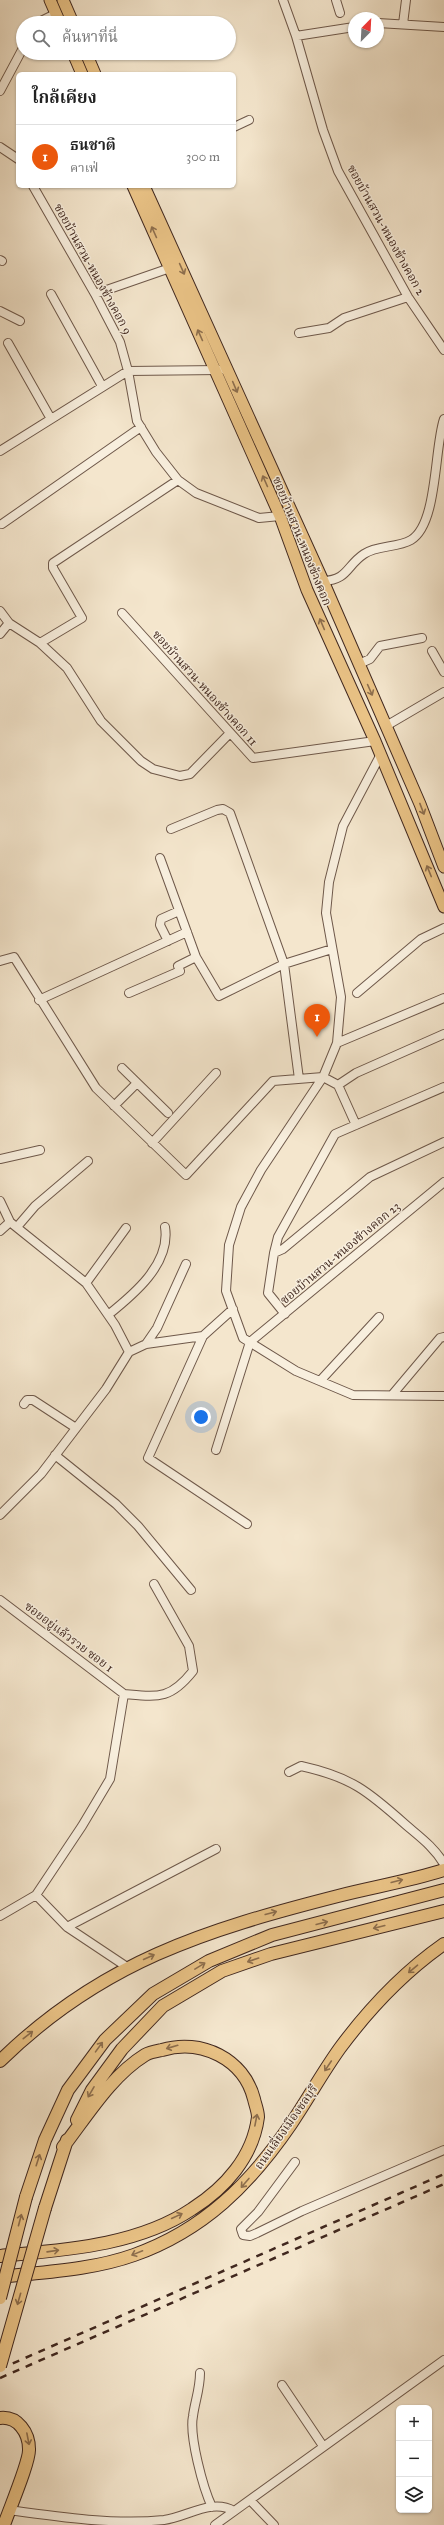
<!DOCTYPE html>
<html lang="th">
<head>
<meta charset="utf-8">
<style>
  :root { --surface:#fff; --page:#f2f2f2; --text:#222; --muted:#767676; --line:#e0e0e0; --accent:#ea580c }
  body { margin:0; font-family:"IM FELL Great Primer","Noto Serif Thai",serif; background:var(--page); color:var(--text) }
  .controls { position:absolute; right:12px; bottom:12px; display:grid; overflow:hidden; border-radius:6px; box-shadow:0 1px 3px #0004 }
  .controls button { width:36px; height:36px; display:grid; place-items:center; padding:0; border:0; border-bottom:1px solid var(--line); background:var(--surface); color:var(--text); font:20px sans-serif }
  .compass { position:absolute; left:348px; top:12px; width:36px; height:36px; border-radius:50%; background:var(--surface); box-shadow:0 1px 3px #0004; rotate:24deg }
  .you { position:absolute; left:201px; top:1417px; width:14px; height:14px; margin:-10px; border:3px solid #fff; border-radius:50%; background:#1a73e8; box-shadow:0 0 0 6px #1a73e833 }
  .badge { display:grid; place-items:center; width:26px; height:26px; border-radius:50%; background:var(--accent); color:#fff; font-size:13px; font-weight:700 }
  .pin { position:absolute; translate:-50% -33px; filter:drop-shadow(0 1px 2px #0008) }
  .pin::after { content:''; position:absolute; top:21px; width:14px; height:12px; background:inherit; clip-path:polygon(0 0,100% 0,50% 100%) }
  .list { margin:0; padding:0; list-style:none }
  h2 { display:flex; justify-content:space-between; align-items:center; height:52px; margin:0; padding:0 16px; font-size:17px }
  h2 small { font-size:13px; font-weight:400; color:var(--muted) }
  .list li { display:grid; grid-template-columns:26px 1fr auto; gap:12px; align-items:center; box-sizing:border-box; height:64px; padding:0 16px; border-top:1px solid var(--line) }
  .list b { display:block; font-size:15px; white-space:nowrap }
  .list p { margin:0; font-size:13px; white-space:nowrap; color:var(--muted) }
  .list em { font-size:13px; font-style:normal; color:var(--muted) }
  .icon { flex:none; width:22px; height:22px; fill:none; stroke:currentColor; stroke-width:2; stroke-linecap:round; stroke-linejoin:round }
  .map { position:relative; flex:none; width:444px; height:2525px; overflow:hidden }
  .search { position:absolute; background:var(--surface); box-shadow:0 1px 3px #0004; left:16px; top:16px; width:220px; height:44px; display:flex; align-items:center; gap:10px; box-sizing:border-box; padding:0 14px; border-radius:22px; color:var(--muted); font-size:15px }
  .panel { position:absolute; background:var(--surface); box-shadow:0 1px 3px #0004; left:16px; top:72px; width:220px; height:116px; border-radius:6px }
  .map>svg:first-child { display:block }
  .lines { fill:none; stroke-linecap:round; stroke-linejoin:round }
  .minor-casing { stroke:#6e584a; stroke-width:10 }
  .major-casing { stroke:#41281f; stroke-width:13 }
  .highway-casing { stroke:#41281f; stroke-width:14 }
  .minor { stroke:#f8efde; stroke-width:8 }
  .major { stroke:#eac386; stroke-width:11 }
  .highway { stroke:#eac386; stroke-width:12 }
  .rail { stroke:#41281f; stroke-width:2.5; stroke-dasharray:7 7; stroke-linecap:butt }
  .highway-bridge-casing { stroke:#41281f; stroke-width:14; stroke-linecap:butt }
  .highway-bridge { stroke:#eac386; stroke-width:12 }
  .oneway { stroke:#8d6e4d }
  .labels { text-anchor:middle; stroke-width:3; stroke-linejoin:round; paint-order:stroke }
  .street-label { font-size:12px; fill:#41281f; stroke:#f8efde }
</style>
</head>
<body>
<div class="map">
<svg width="444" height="2525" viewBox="0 0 444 2525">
  <rect width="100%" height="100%" fill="#f4e6cd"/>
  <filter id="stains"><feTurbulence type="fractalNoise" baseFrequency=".005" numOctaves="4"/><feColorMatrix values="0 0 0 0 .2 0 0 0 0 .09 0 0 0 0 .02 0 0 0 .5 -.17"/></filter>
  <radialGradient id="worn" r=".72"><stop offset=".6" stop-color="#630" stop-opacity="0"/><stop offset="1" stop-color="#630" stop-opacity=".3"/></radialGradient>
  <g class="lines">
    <defs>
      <path id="minor" d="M283 0 296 36 323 130 338 171 408 297 444 350
        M336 0 340 13
        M37 23 55 14
        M378 23 444 27
        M403 24 406 0
        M296 36 354 27
        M0 91 23 48
        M234 127 249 120
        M0 147 18 159
        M33 186 95 294 120 342 128 371 137 421 156 452 178 480 196 493 259 518 280 516
        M0 260 2 261
        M51 294 102 386
        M95 294 170 268
        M0 311 20 321
        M299 333 329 328 344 318 408 297
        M8 343 51 419
        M0 451 128 371 220 370
        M2 524 141 427
        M323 581C348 580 346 566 364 554 377 545 397 548 411 540 438 524 434 448 444 419
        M0 611 9 623 40 643 82 618 53 568V563L178 480
        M122 613 253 758 375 741
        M0 634 9 623
        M40 643 67 668 101 721 141 761 153 769 180 776 190 774 230 733
        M432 651 444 672
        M359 664 370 659 380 646 422 638
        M386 726 444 692
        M381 754 343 826 329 882 326 913 341 997 337 1043 323 1077 261 1170 241 1207 229 1245 226 1291 243 1338 296 1371 353 1395 444 1396
        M171 829 217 810 223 809 230 813 284 964 299 1079
        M160 858 196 957 219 996 284 964 332 949
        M168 941 160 925 161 919 179 911
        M0 961 14 957 96 1088 186 1175 273 1081 323 1077 338 1085 356 1073 444 1034
        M129 993 180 971 178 966 196 957
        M357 993 421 939 444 928
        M39 1000 187 932
        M337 1043 444 998
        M122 1068 168 1113
        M338 1085 356 1125
        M114 1106 137 1083
        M152 1143 216 1073
        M0 1159 40 1150
        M0 1201 10 1222 86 1283 115 1325 129 1352
        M17 1227 35 1206 88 1161
        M0 1231 10 1222
        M274 1253 278 1237 335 1134 444 1087
        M86 1283 126 1228
        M285 1314 268 1293 274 1253 283 1249 370 1177 444 1142
        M108 1315C133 1295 171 1264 165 1227
        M203 1336 148 1458 247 1524
        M250 1342 444 1182
        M146 1344 157 1328 186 1264
        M320 1381 379 1317
        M392 1395 440 1338 444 1337
        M24 1404 27 1400H33L76 1428
        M216 1450 250 1342
        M55 1455 116 1504 138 1526 191 1590
        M0 1515 41 1474 106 1389 129 1352 146 1344 203 1336 233 1309
        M0 1600 124 1694
        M124 1694C158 1697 170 1700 193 1671L189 1646 154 1584
        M289 1772 301 1766C351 1777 368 1791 406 1825 420 1837 434 1847 444 1864
        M36 1895 67 1927 127 1967
        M0 1916 36 1895 82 1826 110 1779 124 1694
        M67 1927 216 1849
        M295 2162 258 2212 241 2229 243 2235 250 2236 257 2233 302 2211 444 2150
        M200 2373C200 2389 195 2401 193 2416 189 2436 203 2488 212 2507
        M282 2385 323 2446
        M250 2500 274 2525
        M9 2510C59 2517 114 2525 164 2520 187 2517 212 2498 234 2511
        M215 2525 444 2360"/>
      <path id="major" d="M50 0 60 23
        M63 0 73 23
        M73 53 82 74
        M86 53 95 74
        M133 186 280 516 307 590 375 741 444 907
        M144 186 323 581 420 804 444 867"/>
      <path id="highway" d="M0 2061C101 1962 205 1930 338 1896 373 1887 410 1881 444 1870
        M77 2120 92 2090 122 2049 163 2006 222 1971 271 1954 444 1911
        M26 2197 45 2140 68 2090 105 2040 153 1994 209 1961 272 1935 444 1890
        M45 2208 67 2140
        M0 2256C63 2250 137 2246 192 2209 225 2188 253 2157 258 2117 258 2111 255 2104 254 2099 244 2059 201 2038 162 2050 157 2051 150 2052 145 2055 111 2076 87 2116 63 2147
        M0 2277C44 2272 92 2270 134 2255 204 2230 250 2184 291 2124 308 2099 322 2073 340 2048 369 2009 404 1972 444 1944
        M0 2418C18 2416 29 2433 29 2449 30 2461 9 2510 4 2525"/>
    </defs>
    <use href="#minor" class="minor-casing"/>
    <use href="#major" class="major-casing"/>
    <use href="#highway" class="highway-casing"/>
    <use href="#minor" class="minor"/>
    <use href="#major" class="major"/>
    <use href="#highway" class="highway"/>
    <path class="rail" d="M0 2369 444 2174
      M0 2378 444 2184"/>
    <defs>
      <path id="highway-bridge" d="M0 2298 26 2197
        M0 2366 45 2208"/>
    </defs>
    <use href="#highway-bridge" class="highway-bridge-casing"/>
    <use href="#highway-bridge" class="highway-bridge"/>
  </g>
  <defs><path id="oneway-shaft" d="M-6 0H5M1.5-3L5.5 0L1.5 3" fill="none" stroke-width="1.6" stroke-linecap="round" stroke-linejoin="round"/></defs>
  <g class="oneway">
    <use href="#oneway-shaft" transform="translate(154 232) rotate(-114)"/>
    <use href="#oneway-shaft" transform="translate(182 269) rotate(66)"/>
    <use href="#oneway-shaft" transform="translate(200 335) rotate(-114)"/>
    <use href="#oneway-shaft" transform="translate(235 387) rotate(67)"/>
    <use href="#oneway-shaft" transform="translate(265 481) rotate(-114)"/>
    <use href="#oneway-shaft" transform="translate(322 624) rotate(-113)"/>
    <use href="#oneway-shaft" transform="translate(370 690) rotate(66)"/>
    <use href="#oneway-shaft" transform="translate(422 809) rotate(69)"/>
    <use href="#oneway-shaft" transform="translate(429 871) rotate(-112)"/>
    <use href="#oneway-shaft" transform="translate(397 1881) rotate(-14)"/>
    <use href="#oneway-shaft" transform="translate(271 1913) rotate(-15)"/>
    <use href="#oneway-shaft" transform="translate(322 1923) rotate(-14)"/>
    <use href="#oneway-shaft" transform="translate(379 1927) rotate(166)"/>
    <use href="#oneway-shaft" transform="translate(149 1957) rotate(-24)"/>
    <use href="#oneway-shaft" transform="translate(253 1960) rotate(161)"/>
    <use href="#oneway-shaft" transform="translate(200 1966) rotate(-31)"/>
    <use href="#oneway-shaft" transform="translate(413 1969) rotate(140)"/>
    <use href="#oneway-shaft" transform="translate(28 2035) rotate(-38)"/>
    <use href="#oneway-shaft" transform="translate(99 2047) rotate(-54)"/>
    <use href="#oneway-shaft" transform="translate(172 2047) rotate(164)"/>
    <use href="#oneway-shaft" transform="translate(328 2066) rotate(124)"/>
    <use href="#oneway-shaft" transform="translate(91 2092) rotate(120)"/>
    <use href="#oneway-shaft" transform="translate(256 2120) rotate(-79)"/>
    <use href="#oneway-shaft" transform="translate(38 2160) rotate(-72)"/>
    <use href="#oneway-shaft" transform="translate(245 2183) rotate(131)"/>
    <use href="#oneway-shaft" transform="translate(177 2216) rotate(-25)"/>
    <use href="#oneway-shaft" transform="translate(20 2220) rotate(-75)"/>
    <use href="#oneway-shaft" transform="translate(53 2251) rotate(-8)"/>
    <use href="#oneway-shaft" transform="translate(137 2253) rotate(158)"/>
    <use href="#oneway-shaft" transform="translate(19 2299) rotate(106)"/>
    <use href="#oneway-shaft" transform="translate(28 2439) rotate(79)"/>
  </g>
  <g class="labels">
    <g class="street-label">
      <text transform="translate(386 230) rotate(61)" y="4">ซอยบ้านสวน-หนองข้างคอก 2</text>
      <text transform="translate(93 269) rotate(61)" y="4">ซอยบ้านสวน-หนองข้างคอก 9</text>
      <text transform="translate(302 541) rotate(68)" y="4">ซอยบ้านสวน-หนองข้างคอก</text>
      <text transform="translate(205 688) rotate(48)" y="4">ซอยบ้านสวน-หนองข้างคอก 11</text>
      <text transform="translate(340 1253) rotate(-40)" y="4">ซอยบ้านสวน-หนองข้างคอก 23</text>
      <text transform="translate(69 1637) rotate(37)" y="4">ซอยอยู่แล้วรวย ซอย 1</text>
      <text transform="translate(286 2127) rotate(-55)" y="4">ถนนเลี่ยงเมืองชลบุรี</text>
    </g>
  </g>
  <rect width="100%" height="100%" filter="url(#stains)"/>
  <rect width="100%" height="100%" fill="url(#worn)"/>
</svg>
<div class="controls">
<button>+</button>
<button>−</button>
<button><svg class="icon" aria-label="layers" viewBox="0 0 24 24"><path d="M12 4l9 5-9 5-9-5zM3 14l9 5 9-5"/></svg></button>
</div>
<svg class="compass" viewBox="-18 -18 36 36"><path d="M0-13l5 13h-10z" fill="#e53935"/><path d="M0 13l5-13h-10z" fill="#767676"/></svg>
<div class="you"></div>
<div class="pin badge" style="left:317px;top:1037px">1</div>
<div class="search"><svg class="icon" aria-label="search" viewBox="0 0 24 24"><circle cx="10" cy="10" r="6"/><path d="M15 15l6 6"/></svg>ค้นหาที่นี่</div>
<section class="panel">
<h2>ใกล้เคียง<small></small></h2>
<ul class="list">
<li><span class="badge">1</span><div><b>ธนชาติ</b><p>คาเฟ่</p></div><em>300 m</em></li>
</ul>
</section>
</div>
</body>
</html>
